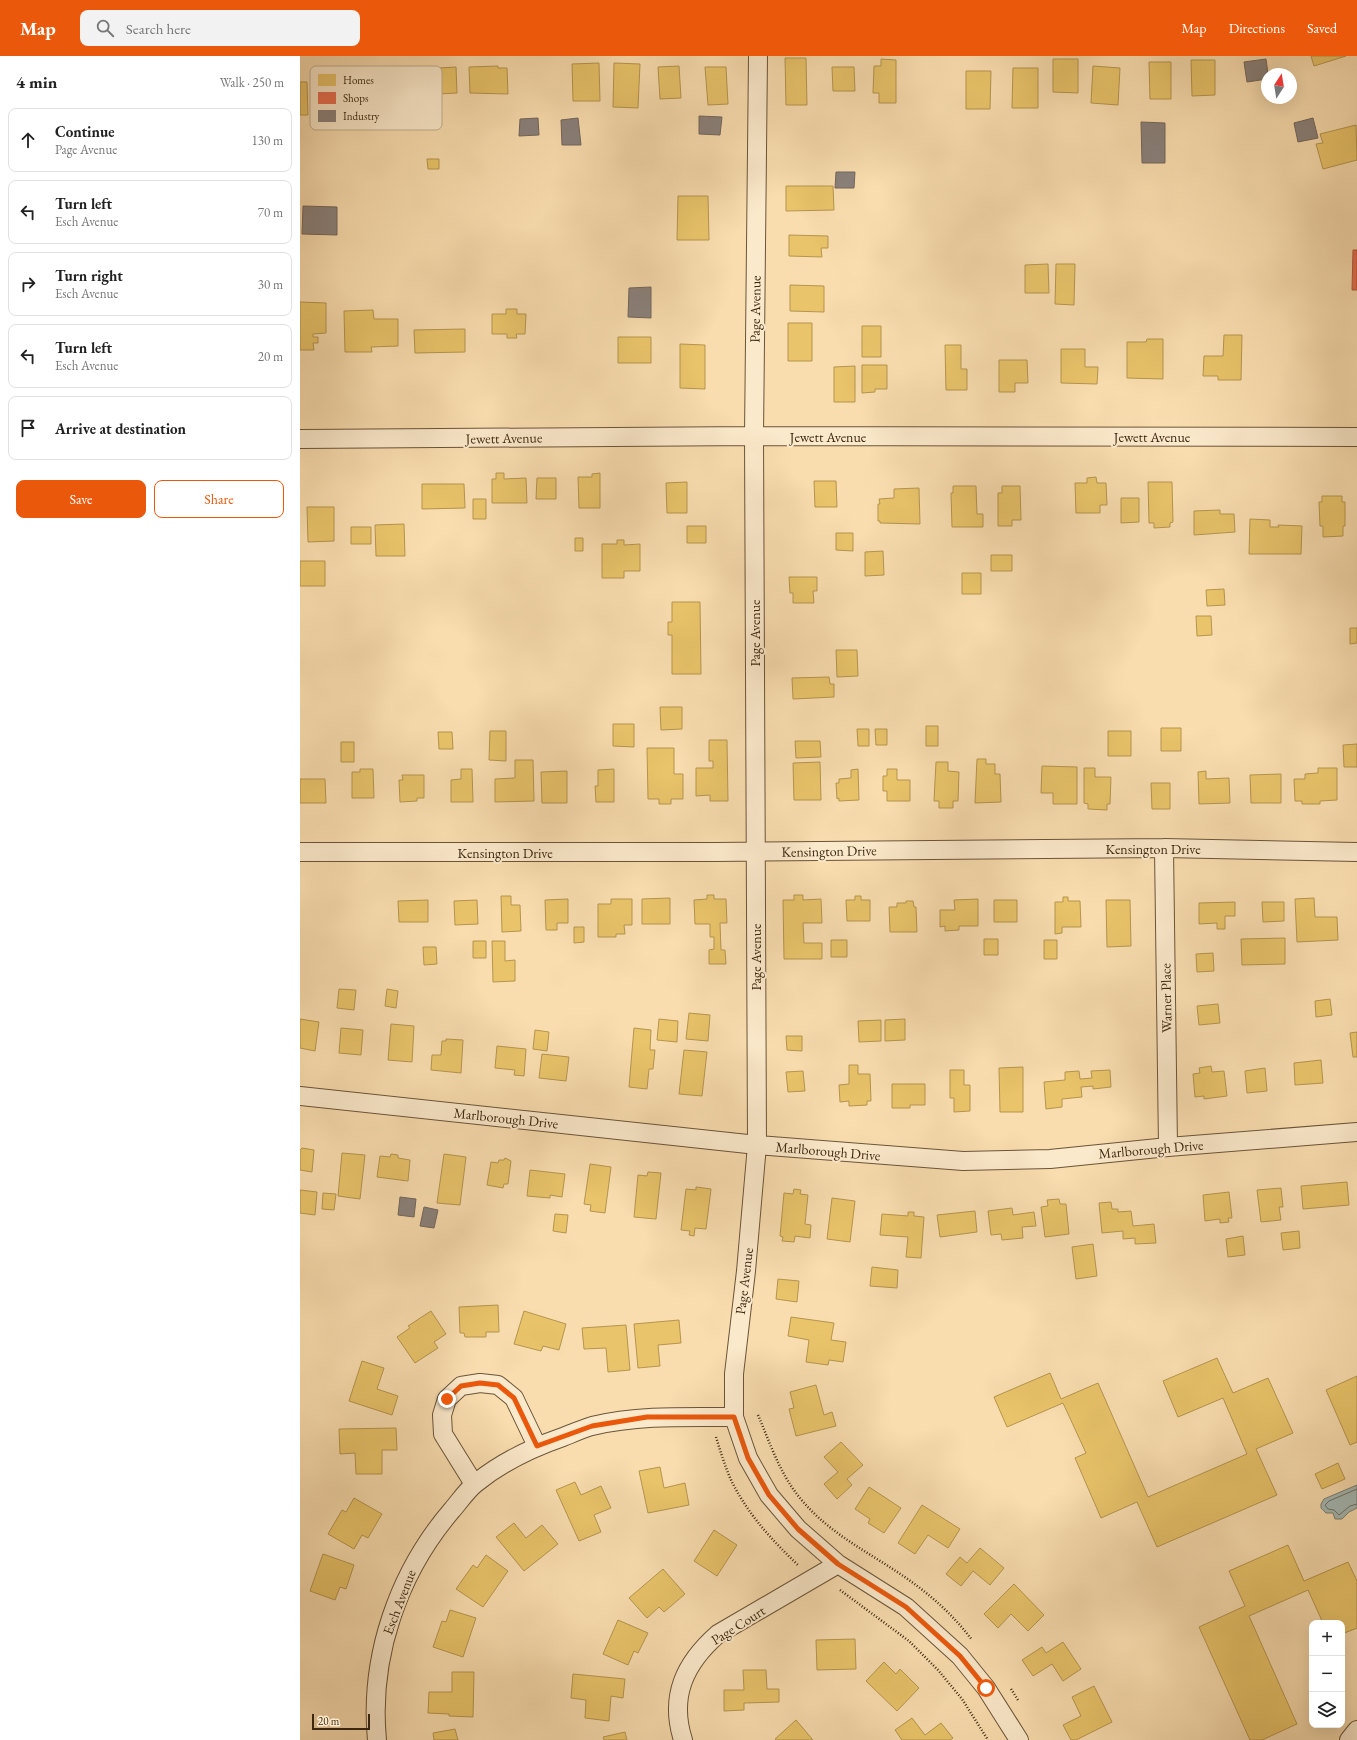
<!DOCTYPE html>
<html lang="en">
<head>
<meta charset="utf-8">
<style>
  :root { --surface:#fff; --page:#f2f2f2; --text:#222; --muted:#767676; --line:#e0e0e0; --accent:#ea580c }
  body { margin:0; font-family:"EB Garamond",serif; background:var(--page); color:var(--text) }
  .controls { position:absolute; right:12px; bottom:12px; display:grid; overflow:hidden; border-radius:8px; box-shadow:0 4px 16px #0002 }
  .controls button { width:36px; height:36px; display:grid; place-items:center; padding:0; border:0; border-bottom:1px solid var(--line); background:var(--surface); color:var(--text); font:20px sans-serif }
  .compass { position:absolute; left:961px; top:12px; width:36px; height:36px; border-radius:50%; background:var(--surface); box-shadow:0 4px 16px #0002; rotate:12deg }
  .scale { position:absolute; left:12px; bottom:10px; width:58px; box-sizing:border-box; padding-left:4px; border:2px solid #3c2710; border-top:0; font-size:11px; line-height:14px; white-space:nowrap; color:#3c2710; -webkit-text-stroke:3px #fbe9cb; paint-order:stroke }
  .stop { position:absolute; width:12px; height:12px; margin:-9px; border:3px solid #ea580c; border-radius:50%; background:#fff }
  .stop.end { background:#ea580c; border-color:#fff; box-shadow:0 1px 4px #0008 }
  .list { margin:0; padding:0; list-style:none }
  h2 { display:flex; justify-content:space-between; align-items:center; height:52px; margin:0; padding:0 16px; font-size:17px }
  h2 small { font-size:13px; font-weight:400; color:var(--muted) }
  .list li { display:grid; grid-template-columns:26px 1fr auto; gap:12px; align-items:center; box-sizing:border-box; height:64px; margin:0 8px 8px; padding:0 8px; border:1px solid var(--line); border-radius:8px }
  .list b { display:block; font-size:15px; white-space:nowrap }
  .list p { margin:0; font-size:13px; white-space:nowrap; color:var(--muted) }
  .list em { font-size:13px; font-style:normal; color:var(--muted) }
  .actions { display:flex; gap:8px; padding:12px 16px }
  .actions a { flex:1; padding:9px 0; border:1px solid var(--accent); border-radius:8px; text-align:center; font-size:14px; color:var(--accent) }
  .actions .main { background:var(--accent); color:#fff }
  .icon { flex:none; width:22px; height:22px; fill:none; stroke:currentColor; stroke-width:2; stroke-linecap:round; stroke-linejoin:round }
  .map { position:relative; flex:none; width:1057px; height:1684px; overflow:hidden }
  header { display:flex; align-items:center; gap:24px; box-sizing:border-box; height:56px; padding:0 20px; background:var(--accent); color:#fff }
  header strong { font-size:19px }
  nav { display:flex; gap:22px; margin-inline-start:auto; font-size:14px }
  .search { width:280px; height:36px; background:var(--page); display:flex; align-items:center; gap:10px; box-sizing:border-box; padding:0 14px; border-radius:8px; color:var(--muted); font-size:15px }
  main { display:flex }
  aside { flex:1; background:var(--surface) }
  .map>svg:first-child { display:block }
  .water { fill:#a3b9b6; stroke:#7a7f74 }
  .homes { fill:#e9c46a; stroke:#b5954f }
  .shops { fill:#e76f51; stroke:#b4593e }
  .industry { fill:#8a817c; stroke:#73665c }
  .lines { fill:none; stroke-linecap:round; stroke-linejoin:round }
  .shore { stroke:#707063; stroke-width:1 }
  .minor-casing { stroke:#6b5438; stroke-width:20 }
  .path { stroke:#3c2710; stroke-width:2.5; stroke-dasharray:1 2; stroke-linecap:butt }
  .minor { stroke:#fbe9cb; stroke-width:18 }
  .route { stroke:#ea580c; stroke-width:5 }
  .labels { text-anchor:middle; stroke-width:4; stroke-linejoin:round; paint-order:stroke }
  .street-label { font-size:14px; fill:#3c2710; stroke:#fbe9cb }
  .key { fill:#fbe9cb; stroke:#c2af93; stroke-width:1 }
  .key-label { font-size:11px; fill:#3c2710 }
</style>
</head>
<body>
<header>
<strong>Map</strong>
<div class="search"><svg class="icon" aria-label="search" viewBox="0 0 24 24"><circle cx="10" cy="10" r="6"/><path d="M15 15l6 6"/></svg>Search here</div>
<nav><a>Map</a><a>Directions</a><a>Saved</a></nav>
</header>
<main>
<aside>
<h2>4 min<small>Walk · 250 m</small></h2>
<ul class="list">
<li><svg class="icon" aria-label="ahead" viewBox="0 0 24 24"><path d="M12 20V5M6 11l6-6 6 6"/></svg><div><b>Continue</b><p>Page Avenue</p></div><em>130 m</em></li>
<li><svg class="icon" aria-label="left" viewBox="0 0 24 24"><path d="M17 20v-9H6M10 6l-5 5 5 5"/></svg><div><b>Turn left</b><p>Esch Avenue</p></div><em>70 m</em></li>
<li><svg class="icon" aria-label="right" viewBox="0 0 24 24"><path d="M7 20v-9h11M14 6l5 5-5 5"/></svg><div><b>Turn right</b><p>Esch Avenue</p></div><em>30 m</em></li>
<li><svg class="icon" aria-label="left" viewBox="0 0 24 24"><path d="M17 20v-9H6M10 6l-5 5 5 5"/></svg><div><b>Turn left</b><p>Esch Avenue</p></div><em>20 m</em></li>
<li><svg class="icon" aria-label="arrive" viewBox="0 0 24 24"><path d="M6 21V4h12l-3 4 3 4H6"/></svg><div><b>Arrive at destination</b></div></li>
</ul>
<div class="actions"><a class="main">Save</a><a>Share</a></div>
</aside>
<div class="map">
<svg width="1057" height="1684" viewBox="0 0 1057 1684">
  <rect width="100%" height="100%" fill="#f9ddaf"/>
  <filter id="stains"><feTurbulence type="fractalNoise" baseFrequency=".005" numOctaves="4"/><feColorMatrix values="0 0 0 0 .2 0 0 0 0 .09 0 0 0 0 .02 0 0 0 .5 -.17"/></filter>
  <radialGradient id="worn" r=".72"><stop offset=".6" stop-color="#630" stop-opacity="0"/><stop offset="1" stop-color="#630" stop-opacity=".3"/></radialGradient>
  <path class="water" d="M1057 1429V1452L1049 1456 1042 1463H1035L1033 1457H1026L1021 1452V1448L1024 1443Z"/>
  <path class="homes" d="M1011 0H1046L1014 10Z
    M485 2H506L507 49H486Z
    M581 3 596 4V47H579V37H573L574 10H581Z
    M753 3H778V37L753 36Z
    M891 4H915V39L892 40Z
    M849 6H871V43H850Z
    M299 7 300 45H273L272 8Z
    M314 7 340 8 338 52 313 51Z
    M198 10V12H207L208 38 170 37 169 11Z
    M379 10 381 42 360 43 358 11Z
    M793 10 820 12 818 49 791 47Z
    M156 11 157 37 122 39V13Z
    M405 11H426L428 48 408 49Z
    M532 11H554L555 35H533Z
    M713 12H738V52H712Z
    M666 15H691L690 53H666Z
    M0 26H7L8 59H0Z
    M1056 69 1057 104 1023 113 1016 88 1023 87 1020 78Z
    M127 103H139V113H128Z
    M486 130H533L534 154 486 155Z
    M378 140H408L409 184H377Z
    M489 179 528 180V192H521L522 201 489 200Z
    M748 208 749 237H725V209Z
    M756 208H775L774 249 755 248Z
    M490 229 524 230V256L490 255Z
    M0 246 26 247V277L13 278V281H18V287H13L14 294H0Z
    M206 253H217V258H226L225 278H216L217 282H207V278H192V258H206Z
    M73 254 74 263H98V290L71 291 72 296H45L44 255Z
    M488 267H512V305H488Z
    M562 270H581V301H562Z
    M165 273V296L115 297 114 274Z
    M924 279H942L941 324H918V320H903L904 300H923Z
    M318 281H351V307H318Z
    M847 283H863V323L827 322V286H846Z
    M380 288 405 289V333L380 332Z
    M645 289H661V313H667V334H646Z
    M761 293H785V311H798L797 328 761 327Z
    M699 304H727L728 327H715V336H699Z
    M562 309H587V333H575V336L562 337Z
    M555 310V346H534V311Z
    M196 417H204V423L226 422 227 447H192V423H196Z
    M300 417V452H279L278 421H292V418Z
    M796 421 797 427H806L807 449H800V457H776L775 427H787V422Z
    M237 422H256V443H236Z
    M514 425H536L537 451H515Z
    M387 426V457H367L366 427Z
    M848 426H872L873 466 870 467V471L854 472V467H849Z
    M122 428H164L165 452 122 453Z
    M653 430H676L677 458H683V471H652L651 437H653Z
    M702 430H720L721 464H712V470H698V437H702Z
    M619 432 620 468 580 467V465H578V448H580L579 443 594 442V433Z
    M1022 440H1042V446H1045V470H1043V480L1023 481V470H1020L1019 446H1022Z
    M821 442H839V466L821 467Z
    M173 443H186V463H173Z
    M7 451H34V485L8 486Z
    M920 454V458H934L935 476 894 479V455Z
    M950 463 970 464V471H979L978 469 1002 470 1001 498H949Z
    M104 468 105 500H76L75 469Z
    M387 470H406V487H387Z
    M51 471H71V488H51Z
    M536 477H553V495L536 494Z
    M275 482H283V495H275Z
    M317 484H324V489L340 488V515H324V522H302V488H317Z
    M583 495 584 519 565 520V496Z
    M691 499H712V515H691Z
    M0 505H25V530H0Z
    M662 517H681V538H662Z
    M489 521H517V535H513L514 547H493V537H490Z
    M924 533 925 549 907 550 906 534Z
    M372 546H400L401 618H372V579H368V566H372Z
    M896 560H911L912 579 897 580Z
    M1050 572H1057V587L1050 588Z
    M536 594H557L558 620 537 621Z
    M529 621 530 628H534V641L493 643 492 622Z
    M360 651H382V673L361 674Z
    M313 668H334V691L313 690Z
    M626 670H638V690H626Z
    M861 672H881V695H861Z
    M557 673H569V690H558Z
    M575 673H587V689H576Z
    M190 675H206V705L189 704Z
    M808 675H831V700H808Z
    M138 676H152L153 693H139Z
    M409 684H427L428 745H410V739L396 740V712H413V705H409Z
    M495 685H520L521 701 496 702Z
    M41 686H54V706H41Z
    M1057 688V711H1044L1043 689Z
    M347 692H374V718H383V743H371V748H359V743H348Z
    M677 703H686V708H695V718H700L701 746 675 747Z
    M215 704H233L234 745 195 746V723L215 722Z
    M520 706 521 744H494L493 707Z
    M636 706H648V715L659 716 658 745H653V752H639V745H634Z
    M742 710 777 711V748H753V737H741Z
    M784 712H795V721H811L810 748H807V754L788 753V748L784 747Z
    M1018 712H1037V744L1020 745V748H1002V745H995L994 723H1005V718L1018 717Z
    M60 713H73L74 742H52V716H60Z
    M161 713H172L173 746H151V724L161 723Z
    M314 713V746H296L295 730H298V714Z
    M558 713 559 744 539 745V742L537 743 536 727H539V723L551 722V714Z
    M587 713H597V724H610V745H587V735H583V720H587Z
    M267 715V747H242L241 716Z
    M906 715V723L929 722 930 747 899 748 898 716Z
    M981 718V747H951L950 719Z
    M102 719H124V742H117V745L100 746 99 724H103Z
    M0 723H25L26 747H0Z
    M851 727H870V753H852Z
    M407 839H414V843H426L427 867H420L421 894H425L426 908H409V894L414 893V881H410V868H395L394 844 407 843Z
    M494 839H503V844L521 843 522 867H503L504 887H522V903H484L483 844H494Z
    M201 840H211V849H220L221 875 202 876Z
    M555 840H561V844H570V865H547L546 844H555Z
    M763 841H768V845H780L781 871H762V877L755 878V846H763Z
    M370 842V868H342V843Z
    M1014 842 1015 861H1037L1038 884 997 886 995 843Z
    M268 843V867H257V874H246L245 844Z
    M311 843H332V869H324L325 878H316V881H298V848H311Z
    M678 843V870H659V874L645 875V870L640 871V854H655L654 844Z
    M128 844V866H99L98 845Z
    M177 844 178 868 155 869 154 845Z
    M694 844H717V866H694Z
    M806 844H830L831 890 807 891Z
    M606 845H613L614 851H616L617 876H590L589 851H597V847H606Z
    M935 846V860H925V873H917V867L899 868V847Z
    M962 846H984V865L963 866Z
    M274 871H284V886L274 887Z
    M985 882V908L942 909 941 883Z
    M684 883H698V899H684Z
    M531 884H547V901H531Z
    M744 884H757V903H744Z
    M173 885H186V902H173Z
    M192 885H205V905L215 904V925L193 926Z
    M123 891H136L137 908 124 909Z
    M913 897 914 915 897 916 896 898Z
    M39 933 56 934 54 954 37 952Z
    M87 933 98 935 96 952 85 950Z
    M1030 943 1032 959 1016 961 1015 945Z
    M918 948 920 967 899 969 897 950Z
    M389 957 410 959 408 985 386 983Z
    M0 963 19 966 15 995 0 992Z
    M359 963 378 965 377 986 357 984Z
    M605 963V984L585 985V964Z
    M581 964V985L559 986 558 965Z
    M91 968 114 970 112 1006 88 1004Z
    M41 972 63 974 61 999 39 997Z
    M334 972 351 974 350 994H355L353 1013H349L347 1033 329 1031Z
    M235 974 249 976 247 995 233 993Z
    M1057 976V1001H1053L1050 977Z
    M486 980H502V995L487 994Z
    M146 983 163 984 161 1017 131 1014 132 999H141L142 985H146Z
    M197 990 226 993 224 1020 214 1019 215 1014 195 1012Z
    M384 994 407 996 402 1040 379 1038Z
    M242 998 269 1001 266 1025 239 1022Z
    M1021 1004 1023 1027 995 1029 994 1007Z
    M549 1009H558V1018H570L571 1045H567V1049L549 1050V1045L540 1046 539 1029 549 1028Z
    M911 1010 912 1016 924 1015 927 1040 904 1043V1040L895 1041 893 1018 900 1017 899 1012Z
    M723 1011V1056H700L699 1012Z
    M965 1012 967 1035 947 1037 945 1015Z
    M650 1014H664V1029H670V1055L654 1056V1042H650Z
    M810 1014 811 1031 793 1033V1030L781 1031 782 1041 762 1043V1051L746 1053 744 1026 765 1024V1016L779 1015 780 1023 792 1022 791 1015Z
    M503 1015 505 1035 488 1036 486 1016Z
    M592 1028H625V1049H610V1052H592Z
    M2 1092 14 1094 12 1116 0 1114V1094Z
    M42 1097 65 1099 60 1143 38 1140Z
    M91 1098 98 1099V1102L110 1104 108 1125 77 1121 80 1100 90 1101Z
    M144 1098 166 1101 160 1149 137 1147Z
    M205 1102 211 1105 208 1128H204L203 1132 187 1129 191 1106 198 1107 199 1104H204Z
    M290 1108 311 1111 305 1157 290 1155 291 1149 284 1148Z
    M230 1114 265 1118 262 1141 250 1139V1142L227 1140Z
    M348 1116 361 1117 356 1163 334 1161 338 1119 347 1120Z
    M1047 1126 1049 1149 1003 1153 1001 1130Z
    M396 1131 411 1133 406 1173 395 1172 394 1180 389 1179 390 1175 381 1174 386 1133 396 1134Z
    M981 1132 983 1151H979L981 1164 961 1166 957 1134Z
    M494 1133 501 1134 500 1138 508 1139 505 1168 511 1169 510 1182 495 1180 494 1186 482 1185 483 1181 480 1180 484 1137 493 1138Z
    M0 1134 17 1136 15 1159 0 1157Z
    M929 1136 932 1162H928L929 1166 920 1167V1163L905 1165 903 1139Z
    M23 1137 36 1138 34 1154 22 1153Z
    M532 1142 555 1145 550 1186 527 1183Z
    M759 1143 760 1148H766L769 1178 745 1181 741 1151 748 1150 747 1144Z
    M811 1146 812 1153H818V1156L831 1155 833 1170 854 1168 856 1187 835 1188V1182L823 1183V1175L802 1177 799 1147Z
    M712 1152 713 1159 734 1156 736 1170 722 1171 723 1182 702 1184 701 1178 691 1179 688 1155Z
    M675 1155 677 1176 640 1181 637 1159Z
    M608 1156H614V1160L624 1161 621 1202 606 1201 608 1181 580 1179 582 1158 608 1160Z
    M255 1158 268 1159 266 1177 253 1175Z
    M999 1175 1000 1192 983 1194 981 1177Z
    M943 1180 945 1199 928 1201 926 1183Z
    M793 1188 797 1220 776 1223 772 1191Z
    M572 1211 598 1214 597 1232 570 1230Z
    M478 1223 499 1225 497 1246 476 1243Z
    M198 1249 199 1276H186V1281H165L164 1277H160L159 1251Z
    M131 1255 146 1278 134 1286 138 1292 115 1307 97 1281 110 1272 108 1270Z
    M224 1255 266 1268 259 1294 243 1290 241 1295 214 1288Z
    M491 1261 534 1267 531 1284 546 1286 543 1306 529 1304 528 1309 506 1306 509 1284 488 1280Z
    M379 1264 381 1287 358 1289 360 1310 338 1312 334 1268Z
    M326 1269 330 1314 308 1316 306 1292 284 1293 282 1272Z
    M917 1302 933 1337 968 1322 993 1377 956 1393 977 1439 857 1491 837 1446 801 1462 775 1402 786 1397 763 1347 707 1371 694 1341 750 1317 761 1343 798 1327 848 1441 947 1398 923 1342 878 1361 863 1325Z
    M62 1305 84 1312 77 1333 98 1340 92 1359 49 1345Z
    M1057 1320V1386L1050 1389 1026 1334Z
    M516 1329 524 1359 532 1356 536 1370 496 1380 489 1353 494 1352 490 1336Z
    M96 1372 97 1394H82V1418H56L55 1397 40 1398 39 1373Z
    M541 1386 563 1409 547 1423 552 1429 537 1443 524 1428 538 1416 524 1401Z
    M1038 1407 1045 1423 1022 1433 1015 1418Z
    M360 1411 364 1432 385 1427 389 1449 348 1457 339 1415Z
    M275 1426 281 1439 301 1430 311 1452 294 1459 301 1476 279 1485 256 1434Z
    M569 1431 601 1452 584 1477 568 1467 570 1463 555 1453Z
    M54 1442 82 1458 68 1482 62 1479 54 1493 28 1478 42 1454 46 1456Z
    M622 1449 660 1473 648 1492 628 1479 615 1498 598 1487Z
    M214 1467 226 1482 242 1469 258 1488 224 1515 196 1481Z
    M414 1474 437 1489 417 1520 394 1505Z
    M988 1489 1004 1525 1048 1506 1057 1525V1572L1042 1578V1567H1023L1008 1534 949 1560 997 1668 962 1684H950L899 1571 945 1550 929 1515Z
    M680 1492 704 1512 690 1529 673 1515 661 1530 646 1518 660 1501 667 1507Z
    M23 1498 54 1509 46 1533 40 1531 35 1544 10 1535Z
    M186 1499 208 1515 183 1551 156 1533 173 1509 177 1512Z
    M363 1513 385 1538 364 1556 359 1551 347 1562 329 1542Z
    M714 1528 744 1559 728 1575 711 1558 698 1572 684 1558Z
    M150 1554 176 1562 163 1601 133 1591 142 1565 146 1566Z
    M318 1564 348 1577 338 1597 334 1595 328 1609 303 1598Z
    M555 1583 556 1613 517 1614 516 1584Z
    M763 1586 781 1613 763 1625 752 1608 733 1620 722 1604 742 1591 746 1597Z
    M584 1606 596 1618 600 1613 619 1632 597 1655 566 1625Z
    M443 1614H466L467 1633H479V1646L444 1647V1654L424 1655V1634H444Z
    M152 1616H174L173 1661 149 1660V1658L128 1657 129 1636H152Z
    M273 1618 325 1623 323 1642 311 1640 309 1665 285 1662 286 1644 271 1642Z
    M794 1630 812 1666 776 1684H771L763 1669 781 1660 772 1641Z
    M612 1662 625 1679 641 1667 653 1682 650 1684H602L595 1674Z
    M496 1664 513 1684H477L475 1683Z
    M155 1673 158 1684H134L133 1677Z
    M325 1676 327 1684H304L303 1681Z"/>
  <path class="shops" d="M1053 194H1057V234H1052Z"/>
  <path class="industry" d="M966 3 968 18 967 23 947 26 944 6Z
    M399 60 422 61 420 79 399 78Z
    M238 62 239 79 219 80 220 63Z
    M278 62 281 89H262L261 64Z
    M1013 62 1018 82 998 86 994 67Z
    M841 66 865 67V107H842Z
    M536 116H555L554 132H535Z
    M3 150 37 151V179L2 178Z
    M351 231V262L328 261 329 232Z
    M100 1141 116 1143 114 1161 98 1159Z
    M124 1151 138 1154 134 1172 120 1170Z"/>
  <g class="lines">
    <path class="shore" d="M1057 1433 1029 1445 1025 1449 1028 1453 1034 1454 1039 1459 1050 1450 1057 1448"/>
    <defs>
      <path id="minor" d="M458 0 454 380 457 1089 446 1215 434 1318V1361L448 1402 469 1439 498 1473 538 1508 606 1551 660 1600 686 1632 719 1684
        M0 383 454 380 1057 381
        M864 792 868 1091
        M0 796H415L864 792 1057 796
        M0 1040 457 1089 663 1105 750 1103 868 1091 1057 1076
        M174 1428 143 1378 142 1359 147 1343 161 1330 180 1327 198 1329 214 1342 237 1390
        M77 1684C69 1601 98 1517 152 1454 159 1446 167 1434 176 1427 202 1406 231 1392 263 1381 273 1377 282 1373 292 1370 338 1359 386 1361 434 1361
        M383 1684C369 1640 385 1607 418 1578L538 1508
        M1049 1684 1057 1674"/>
    </defs>
    <use href="#minor" class="minor-casing"/>
    <path class="path" d="M458 1359C470 1387 480 1418 500 1442 530 1479 571 1497 609 1524 633 1541 654 1560 672 1584
      M416 1381C421 1397 426 1414 433 1428 450 1461 473 1485 499 1510
      M540 1534 609 1585 638 1614 662 1643 688 1684
      M711 1633 718 1644"/>
    <use href="#minor" class="minor"/>
  </g>
  <g class="lines">
    <path class="route" d="M147 1343 161 1330 180 1327 198 1329 214 1342 237 1390 292 1370 347 1361H434L448 1402 469 1439 498 1473 538 1508 606 1551 660 1600 686 1632"/>
  </g>
  <g class="labels">
    <g class="street-label">
      <text transform="translate(455 253) rotate(-89)" y="5">Page Avenue</text>
      <text x="528" y="386">Jewett Avenue</text>
      <text x="852" y="386">Jewett Avenue</text>
      <text transform="translate(204 382) rotate(-1)" y="5">Jewett Avenue</text>
      <text transform="translate(455 577) rotate(-90)" y="5">Page Avenue</text>
      <text x="853" y="798">Kensington Drive</text>
      <text transform="translate(529 795) rotate(-1)" y="5">Kensington Drive</text>
      <text x="205" y="802">Kensington Drive</text>
      <text transform="translate(456 901) rotate(-90)" y="5">Page Avenue</text>
      <text transform="translate(866 942) rotate(-91)" y="5">Warner Place</text>
      <text transform="translate(206 1062) rotate(6)" y="5">Marlborough Drive</text>
      <text transform="translate(851 1093) rotate(-5)" y="5">Marlborough Drive</text>
      <text transform="translate(528 1095) rotate(5)" y="5">Marlborough Drive</text>
      <text transform="translate(444 1225) rotate(-83)" y="5">Page Avenue</text>
      <text transform="translate(99 1546) rotate(-69)" y="5">Esch Avenue</text>
      <text transform="translate(438 1569) rotate(-32)" y="5">Page Court</text>
    </g>
  </g>
  <rect x="10" y="10" width="132" height="64" rx="6" class="key"/>
  <rect x="18" y="18" width="18" height="12" fill="#e9c46a"/>
  <rect x="18" y="36" width="18" height="12" fill="#e76f51"/>
  <rect x="18" y="54" width="18" height="12" fill="#8a817c"/>
  <g class="key-label">
    <text x="43" y="28">Homes</text>
    <text x="43" y="46">Shops</text>
    <text x="43" y="64">Industry</text>
  </g>
  <rect width="100%" height="100%" filter="url(#stains)"/>
  <rect width="100%" height="100%" fill="url(#worn)"/>
</svg>
<div class="controls">
<button>+</button>
<button>−</button>
<button><svg class="icon" aria-label="layers" viewBox="0 0 24 24"><path d="M12 4l9 5-9 5-9-5zM3 14l9 5 9-5"/></svg></button>
</div>
<svg class="compass" viewBox="-18 -18 36 36"><path d="M0-13l5 13h-10z" fill="#e53935"/><path d="M0 13l5-13h-10z" fill="#767676"/></svg>
<div class="scale">20 m</div>
<div class="stop" style="left:686px;top:1632px"></div>
<div class="stop end" style="left:147px;top:1343px"></div>
</div>
</main>
</body>
</html>
